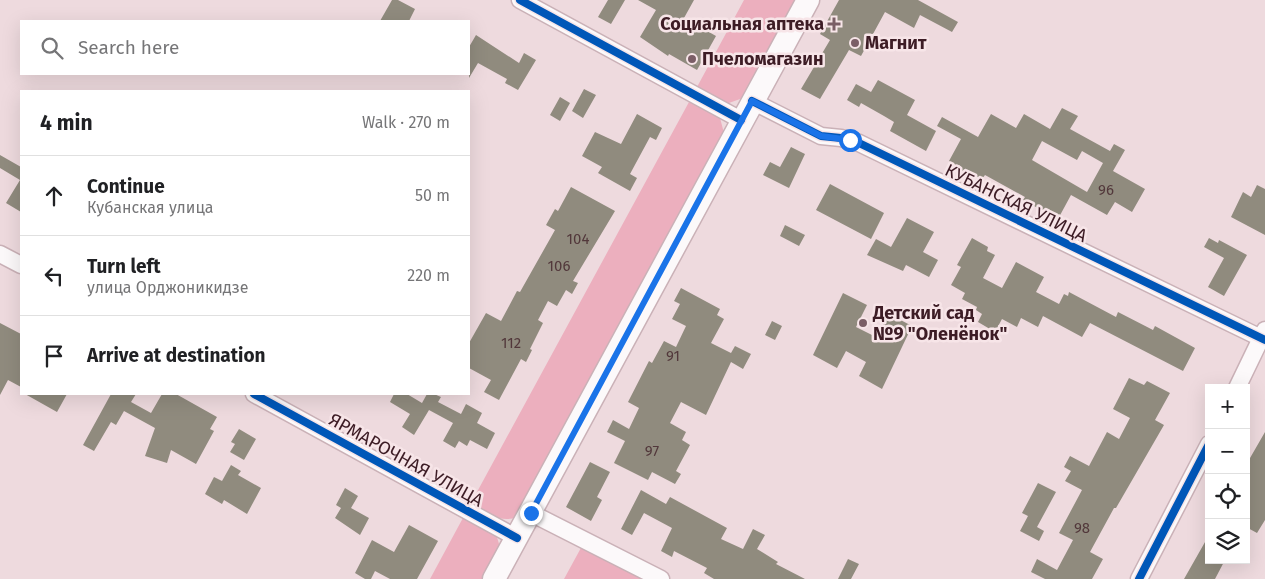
<!DOCTYPE html>
<html lang="en">
<head>
<meta charset="utf-8">
<style>
  :root { --surface:#fff; --page:#f6f6f6; --text:#202124; --muted:#757577; --line:#e0e0e0 }
  body { margin:0; font-family:"Fira Sans",sans-serif; background:var(--page); color:var(--text) }
  .controls { position:absolute; right:15px; bottom:15px; display:grid; overflow:hidden; border-radius:0px; box-shadow:0 5px 20px #0002 }
  .controls button { width:45px; height:45px; display:grid; place-items:center; padding:0; border:0; border-bottom:1px solid var(--line); background:var(--surface); color:var(--text); font:25px sans-serif }
  .stop { position:absolute; width:15px; height:15px; margin:-11px; border:4px solid #1a73e8; border-radius:50%; background:#fff }
  .stop.end { background:#1a73e8; border-color:#fff; box-shadow:0 1px 5px #0008 }
  .list { margin:0; padding:0; list-style:none }
  h2 { display:flex; justify-content:space-between; align-items:center; height:65px; margin:0; padding:0 20px; font-size:21px }
  h2 small { font-size:16px; font-weight:400; color:var(--muted) }
  .list li { display:grid; grid-template-columns:32px 1fr auto; gap:15px; align-items:center; box-sizing:border-box; height:80px; padding:0 20px; border-top:1px solid var(--line) }
  .list b { display:block; font-size:19px; white-space:nowrap }
  .list p { margin:0; font-size:16px; white-space:nowrap; color:var(--muted) }
  .list em { font-size:16px; font-style:normal; color:var(--muted) }
  .icon { flex:none; width:28px; height:28px; fill:none; stroke:currentColor; stroke-width:2; stroke-linecap:round; stroke-linejoin:round }
  .map { position:relative; flex:none; width:1265px; height:579px; overflow:hidden }
  .search { position:absolute; background:var(--surface); box-shadow:0 5px 20px #0002; left:20px; top:20px; width:450px; height:55px; display:flex; align-items:center; gap:12px; box-sizing:border-box; padding:0 18px; border-radius:0px; color:var(--muted); font-size:19px }
  .panel { position:absolute; background:var(--surface); box-shadow:0 5px 20px #0002; left:20px; top:90px; width:450px; height:305px; border-radius:0px }
  .map>svg:first-child { display:block }
  .green { fill:#ecafbe }
  .building { fill:#908b7e; fill-rule:evenodd }
  .lines { fill:none; stroke-linecap:round; stroke-linejoin:round }
  .minor-casing { stroke:#cab1b7; stroke-width:19 }
  .secondary-casing { stroke:#cab1b7; stroke-width:25 }
  .minor { stroke:#fcf9fa; stroke-width:16 }
  .secondary { stroke:#fcf9fa; stroke-width:22 }
  .cycleway-casing { stroke:#f7e5e8; stroke-width:11 }
  .cycleway { stroke:#0057b8; stroke-width:8 }
  .route { stroke:#1a73e8; stroke-width:6 }
  .poi-dot { fill:#7b5e66; stroke:#f7e5e8; stroke-width:2 }
  .labels { text-anchor:middle; stroke-width:5; stroke-linejoin:round; paint-order:stroke }
  .number-label { font-size:15px; fill:#52383b }
  .poi-label { font-size:18px; font-weight:bold; fill:#3d1c25; stroke:#f7e5e8; text-anchor:start }
  .street-label { font-size:18px; fill:#3d1c25; stroke:#f7e5e8 }
</style>
</head>
<body>
<div class="map">
<svg width="1265" height="579" viewBox="0 0 1265 579">
  <rect width="100%" height="100%" fill="#eedade"/>
  <path class="green" d="M744 0H797L743 98 726 104 697 87Z
    M689 102 720 118 724 133 517 517C500 524 486 512 471 503Z
    M464 516 496 534 500 547 483 579H430Z
    M582 546 646 579H564Z"/>
  <path class="building" d="M392 0H398L415 9 409 21H380Z
    M608 0H625L611 24 598 17Z
    M638 0H694L684 18 716 36 697 70 669 54 668 56 640 37 656 10Z
    M839 0H918L958 22 952 32 920 15 914 28 885 12 861 56 849 50 820 99 801 89 830 40 820 34Z
    M476 35 519 63 524 53 536 60 518 90 505 83 507 79 478 63 469 78V47Z
    M878 80 915 100 907 115 936 131 926 151 890 131 894 122 884 116 861 103 859 107 847 100 856 84 871 92Z
    M584 89 596 95 583 118 572 111Z
    M560 97 570 103 560 121 550 115Z
    M1062 108 1078 116 1070 129 1110 151 1114 144 1125 150 1113 171 1145 189 1132 212 1115 202 1107 215 1071 195 1058 219 1023 200 1025 197 985 175 982 179 972 174 970 177 960 171 961 168 949 161 961 139 937 126 942 117 978 137 991 114 1016 128 1024 114 1050 129ZM1042 141 1077 160 1082 151 1103 163 1087 192 1032 160Z
    M637 114 662 128 656 140 650 137 630 174 637 178 630 191 598 173 602 167 582 156 595 132 621 144Z
    M791 147 805 154 789 188 763 175 770 162 780 167Z
    M0 155 21 167V212L6 203 20 180 0 168Z
    M830 184 884 213 871 239 816 210Z
    M1257 185 1265 189V235L1231 217 1243 192 1251 197Z
    M571 187 615 211 573 281 578 283 572 294 566 290 557 306 548 301 538 320 543 323 530 349 532 350 526 362 521 359 499 400 484 392 491 380 469 368V343L486 313 501 321 517 291 520 292 555 230 546 225 555 209 558 211Z
    M907 218 934 232 923 252 938 260 929 277 906 265 903 271 867 255 876 239 891 247Z
    M785 225 805 235 799 246 780 236Z
    M972 238 988 247 987 251 995 255 983 278 1002 288 1016 262 1044 277 1036 292 1059 304 1064 294 1068 296 1069 292 1116 317 1118 312 1153 330 1155 326 1195 348 1183 371 1090 323 1082 337 1043 316 1038 327 1021 318 1017 327 1002 319 995 332 978 322 982 314 976 310 977 307 962 299 965 293 951 285 961 267 957 265Z
    M1209 238 1218 243 1219 240 1247 255 1224 296 1208 287 1224 258 1204 247Z
    M681 288 720 309 717 315 724 319 711 343 731 353 735 346 751 354 743 369 731 362 706 415 681 402 670 423 686 432 682 440 690 445 676 471 681 474 675 484 652 472 648 480 614 463 625 441 607 432 613 420 629 429 639 408 628 402 649 361 652 363 664 341 676 347 686 326 672 319 680 304 674 301Z
    M843 293 867 305 856 327 876 337 889 314 912 326 882 389 859 376 866 362 846 351 837 368 813 355Z
    M772 321 782 326 775 340 765 335Z
    M0 323 21 334V387L8 380 0 395Z
    M1129 378 1144 385 1147 381 1170 393 1155 420 1164 425 1116 508H1114L1090 552 1103 559 1092 579H1045L1031 572 1037 559 1057 570 1073 540 1059 533 1082 490 1065 481 1071 471 1064 467 1070 456 1089 466 1107 432 1119 439 1130 418 1113 409Z
    M25 394H67L57 412Z
    M111 394H136L131 402 151 413 162 394H176L217 417 210 429 214 431 196 464 171 450 167 463 145 456 155 428 124 411 116 425 111 422 94 451 83 445Z
    M394 394H407L422 403 427 394H434L441 397 438 402 461 414 466 404 482 413 477 423 495 433 487 449 470 440 467 446 459 441 455 448 443 441 453 423 429 410 414 435 402 427 410 414 390 402Z
    M239 429 256 439 244 460 230 452 235 444 231 442Z
    M1265 432V520L1257 533 1246 527V465Z
    M590 462 610 472 597 497 602 500 591 521 566 507Z
    M231 465 241 471 238 475 261 488 247 514 224 500 222 504 205 494 214 477 222 481Z
    M1038 483 1056 492 1037 527 1044 531 1039 541 1020 531 1028 516 1022 513Z
    M345 488 358 496 351 508 369 518 360 535 335 518 341 508 336 505Z
    M641 490 666 504 670 497 727 528 721 539 743 549 753 529 765 535 757 549 778 562 776 564 805 579H714L704 573 707 568 674 551 672 557 661 551 672 528 644 513 632 535 621 529Z
    M409 525 438 541 417 579H390L375 571 371 579H365L355 573 372 540 394 552Z
    M1209 535V560H1225L1215 579H1184Z
    M848 559 859 564 851 579H838Z"/>
  <g class="lines">
    <defs>
      <path id="minor" d="M520 0 741 120
        M752 101 821 136 841 138 859 143 1265 340
        M0 254 21 265
        M1237 388 1265 330
        M254 394 517 538
        M531 513 661 579
        M1139 579 1209 444"/>
      <path id="secondary" d="M494 579 808 0"/>
    </defs>
    <use href="#minor" class="minor-casing"/>
    <use href="#secondary" class="secondary-casing"/>
    <use href="#minor" class="minor"/>
    <use href="#secondary" class="secondary"/>
    <defs>
      <path id="cycleway" d="M520 0 741 120
        M752 101 821 136 841 138 859 143 1265 340
        M254 394 517 538
        M1139 579 1209 444"/>
    </defs>
    <use href="#cycleway" class="cycleway-casing"/>
    <use href="#cycleway" class="cycleway"/>
  </g>
  <g class="lines">
    <path class="route" d="M531 513 752 101 821 136 850 140"/>
  </g>
  <g class="poi-dot">
    <path d="M831.5 16.5h5v5h5v5h-5v5h-5v-5h-5v-5h5z"/>
    <circle cx="855" cy="43" r="5"/>
    <circle cx="692" cy="59" r="5"/>
    <circle cx="863" cy="323" r="5"/>
  </g>
  <g class="labels">
    <g class="number-label">
      <text x="1106" y="195">96</text>
      <text x="578" y="244">104</text>
      <text x="559" y="271">106</text>
      <text x="511" y="348">112</text>
      <text x="673" y="361">91</text>
      <text x="652" y="456">97</text>
      <text x="1082" y="533">98</text>
    </g>
    <g class="poi-label">
      <text x="824" y="30" text-anchor="end">Социальная аптека</text>
      <text x="865" y="49">Магнит</text>
      <text x="702" y="65">Пчеломагазин</text>
      <text x="873" y="319">Детский сад<tspan x="873" dy="21">№9 "Оленёнок"</tspan></text>
    </g>
    <g class="street-label">
      <text transform="translate(1016 203) rotate(26)" y="6">КУБАНСКАЯ УЛИЦА</text>
      <text transform="translate(406 460) rotate(29)" y="6">ЯРМАРОЧНАЯ УЛИЦА</text>
    </g>
  </g>
</svg>
<div class="controls">
<button>+</button>
<button>−</button>
<button><svg class="icon" aria-label="locate" viewBox="0 0 24 24"><circle cx="12" cy="12" r="6"/><path d="M12 2v4M12 18v4M2 12h4M18 12h4"/></svg></button>
<button><svg class="icon" aria-label="layers" viewBox="0 0 24 24"><path d="M12 4l9 5-9 5-9-5zM3 14l9 5 9-5"/></svg></button>
</div>
<div class="stop" style="left:850px;top:140px"></div>
<div class="stop end" style="left:531px;top:513px"></div>
<div class="search"><svg class="icon" aria-label="search" viewBox="0 0 24 24"><circle cx="10" cy="10" r="6"/><path d="M15 15l6 6"/></svg>Search here</div>
<section class="panel">
<h2>4 min<small>Walk · 270 m</small></h2>
<ul class="list">
<li><svg class="icon" aria-label="ahead" viewBox="0 0 24 24"><path d="M12 20V5M6 11l6-6 6 6"/></svg><div><b>Continue</b><p>Кубанская улица</p></div><em>50 m</em></li>
<li><svg class="icon" aria-label="left" viewBox="0 0 24 24"><path d="M17 20v-9H6M10 6l-5 5 5 5"/></svg><div><b>Turn left</b><p>улица Орджоникидзе</p></div><em>220 m</em></li>
<li><svg class="icon" aria-label="arrive" viewBox="0 0 24 24"><path d="M6 21V4h12l-3 4 3 4H6"/></svg><div><b>Arrive at destination</b></div></li>
</ul>
</section>
</div>
</body>
</html>
